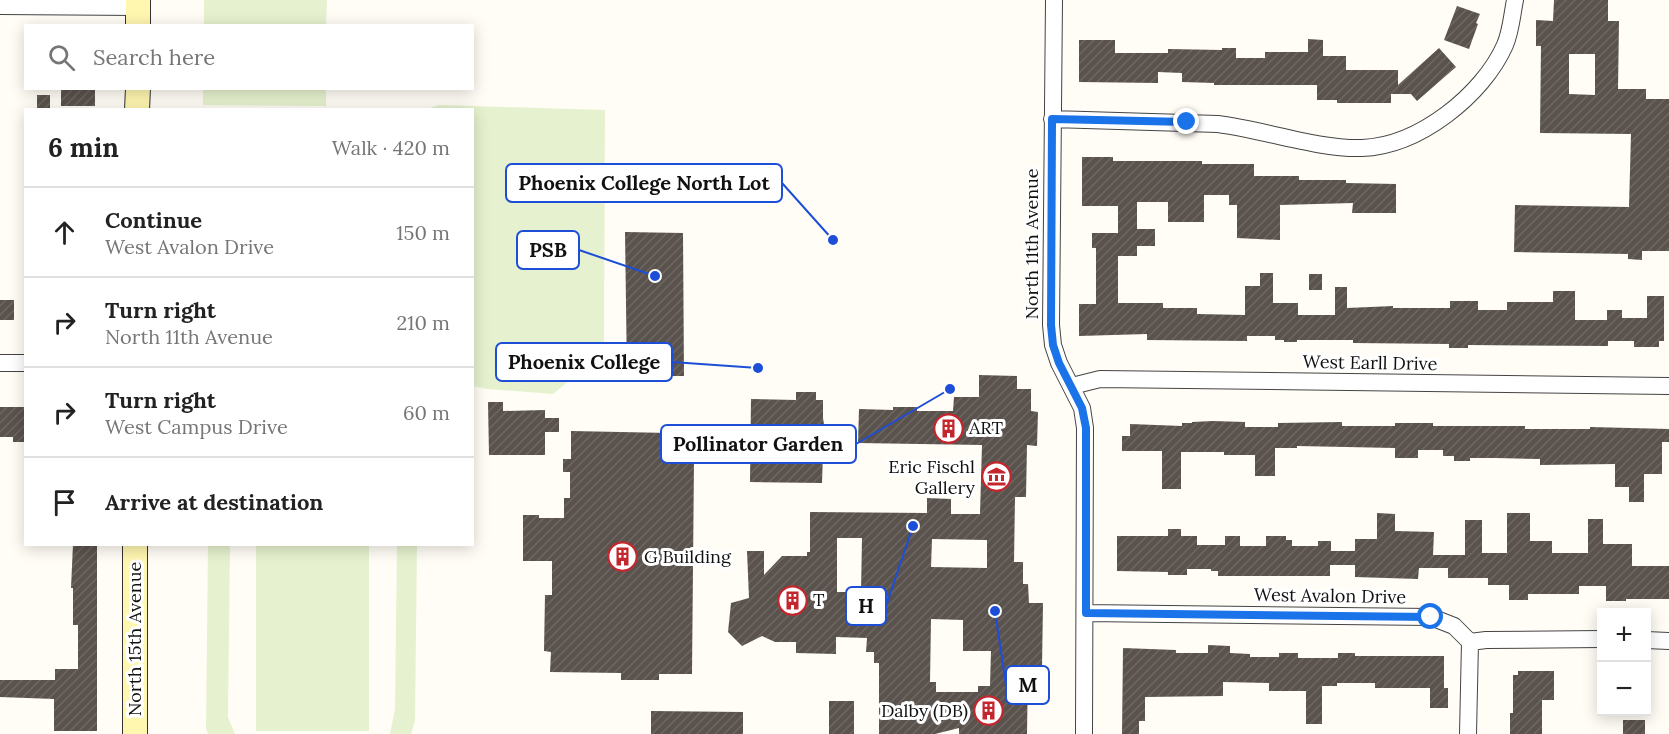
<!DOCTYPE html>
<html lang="en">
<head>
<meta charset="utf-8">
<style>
  :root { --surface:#fff; --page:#f2f2f2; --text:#222; --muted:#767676; --line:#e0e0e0 }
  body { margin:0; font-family:Lora,serif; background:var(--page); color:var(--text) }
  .controls { position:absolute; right:18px; bottom:18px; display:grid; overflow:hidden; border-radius:0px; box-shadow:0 3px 15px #0003 }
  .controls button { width:54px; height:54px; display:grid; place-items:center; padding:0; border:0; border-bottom:2px solid var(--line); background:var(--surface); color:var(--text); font:30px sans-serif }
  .stop { position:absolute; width:18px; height:18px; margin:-14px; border:4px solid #1a73e8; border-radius:50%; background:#fff }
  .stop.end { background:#1a73e8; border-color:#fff; box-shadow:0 2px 6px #0008 }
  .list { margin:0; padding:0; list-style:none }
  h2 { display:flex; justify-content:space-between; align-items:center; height:78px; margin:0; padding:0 24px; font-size:26px }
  h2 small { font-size:20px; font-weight:400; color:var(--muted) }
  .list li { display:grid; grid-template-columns:39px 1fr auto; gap:18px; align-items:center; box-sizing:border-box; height:90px; padding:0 24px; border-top:2px solid var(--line) }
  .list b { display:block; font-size:22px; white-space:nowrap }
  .list p { margin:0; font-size:20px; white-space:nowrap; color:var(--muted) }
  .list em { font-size:20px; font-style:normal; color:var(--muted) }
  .icon { flex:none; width:33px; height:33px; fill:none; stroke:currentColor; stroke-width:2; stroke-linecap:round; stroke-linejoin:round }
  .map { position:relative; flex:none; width:1669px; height:734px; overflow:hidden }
  .search { position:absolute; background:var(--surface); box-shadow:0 3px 15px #0003; left:24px; top:24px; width:450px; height:66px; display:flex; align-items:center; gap:15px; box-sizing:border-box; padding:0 21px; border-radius:0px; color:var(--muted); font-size:22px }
  .panel { position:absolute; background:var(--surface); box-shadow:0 3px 15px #0003; left:24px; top:108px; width:450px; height:438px; border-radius:0px }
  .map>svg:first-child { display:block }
  .pitch { fill:#e6f2cf }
  .building { fill:url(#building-hatch); fill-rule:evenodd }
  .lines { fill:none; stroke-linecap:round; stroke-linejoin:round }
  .street-casing { stroke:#444; stroke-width:18 }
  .secondary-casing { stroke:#333; stroke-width:26 }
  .street { stroke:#fff; stroke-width:16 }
  .secondary { stroke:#fff6b0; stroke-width:24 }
  .route { stroke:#1a73e8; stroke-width:8 }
  .labels { text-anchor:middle; stroke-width:6; stroke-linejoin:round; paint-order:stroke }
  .street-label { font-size:18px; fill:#111; stroke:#fff }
  .poi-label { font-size:18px; fill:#111; stroke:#fff; text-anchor:start }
  .leader { fill:none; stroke:#1d4ed8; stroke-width:2 }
  .callout-dot { fill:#1d4ed8; stroke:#fff; stroke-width:2 }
  .callout { fill:#fff; stroke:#1d4ed8; stroke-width:2 }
  .callout-label { font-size:20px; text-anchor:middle; font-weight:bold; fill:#111 }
</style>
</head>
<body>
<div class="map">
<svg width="1669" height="734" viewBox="0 0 1669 734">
  <defs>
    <pattern id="building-hatch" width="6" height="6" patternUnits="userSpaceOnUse" patternTransform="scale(1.5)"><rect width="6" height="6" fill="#5a524d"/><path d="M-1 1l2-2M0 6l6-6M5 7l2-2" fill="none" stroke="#6d6662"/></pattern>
  </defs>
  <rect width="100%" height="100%" fill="#fffdf5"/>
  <path class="pitch" d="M204 0H327L326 25H204Z
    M203 89H326V106L203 105Z
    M438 105 605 110 604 352 553 394 487 389 473 386 472 110 428 109Z
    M208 545H230L228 717 235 734H208L206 728Z
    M256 545H369V731H256Z
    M397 545H417L415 721 411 734H390L395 709Z"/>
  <path class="building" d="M1554 0H1608V21H1619L1618 89H1646V99H1669V251H1642V260L1628 259V254L1514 252 1515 205 1629 207 1631 134 1540 133 1541 46H1536V20L1553 21ZM1569 54H1595V95L1569 94Z
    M1457 6 1480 14 1476 23 1478 24 1469 49 1444 40Z
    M1308 39 1323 40V56H1346V70H1398V85L1439 48 1456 67 1417 101 1411 94H1391V103H1337V100H1317V85H1214V83L1182 82V73L1158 72V83L1079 82V40H1115V53H1168V49L1222 50V48H1236V58H1265V52H1308Z
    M61 88H95V106H61Z
    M37 95H50V110H37Z
    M1082 157H1113V161H1202V164H1254V176H1299V180H1346V183L1396 184V213H1352L1353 203 1280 205V240L1237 238V205H1229V195H1204V222H1168V202H1137V229H1155V246H1137V256H1118V303H1163V308H1197V314L1245 315V286H1260V273H1273V303H1298V315H1335V287H1347V308L1393 306V308H1450V301H1478V310H1507V302H1553V291H1575V320H1607V310H1622V318H1647V296H1664V341H1659V347H1634V341H1608V346L1468 345V348H1449V344L1353 343V340H1297V342H1284V340H1275V336H1247V341L1147 340V334L1079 336V304H1096V248H1092V233H1118V206H1082Z
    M625 232 683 233 684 376H627Z
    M1309 274H1322V290H1309Z
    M0 300H14V320H0Z
    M979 375 1017 376V389H1031V411L1038 412 1037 446 1027 445 1026 497H1015L1014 562H1023V584H1028L1029 603H1043L1042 667H1028L1027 734H959V728L935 734H879V663H874V652H866L867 638 836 637V654L796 653V642H775L762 636 742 646 728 632 731 603 749 598 747 551H764V575L782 556H807V552H810V512L927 513V498L951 499V514H980L982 445 858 443 859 409 893 410V407H917V411H953L954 397H979ZM837 538H862L861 592H837ZM932 539 987 540V568L931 567ZM931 619 963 620V651H991L990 686H978V692H936V682H930Z
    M796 392H816V400H823V418L826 437 823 452 822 483 750 482 751 399 796 400Z
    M488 402H503V411L545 410V418H559V432H545V455H489Z
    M0 407H26V442H13V437H0Z
    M1213 421 1245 422V427H1278V423L1342 422V426H1395V423H1433V426H1525V429H1590V427L1669 429V442H1662V474H1644V502H1629V487H1615V464L1540 465V459L1496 458H1470V461H1454V456H1443V450H1418V458H1395V448L1297 446V448H1275V476H1255V455H1224V452H1181V489H1162V451H1122V436H1130V424L1182 426V423H1192V422Z
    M571 431 670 433V444L675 445V449H690V460H694L692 674H659V680H621V673L550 672 551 652 544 651 545 595H552V561H523V515H539V518H564V498H570V472H563V459H571Z
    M1377 513 1395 514V531L1434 532 1433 555H1465V520H1482V553H1507V513H1530V541H1552V553H1588V519H1603V544H1632V566H1669V599H1626V601H1606V586H1579V594H1528V600H1509V585H1488V578H1448V568H1419L1418 579 1355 577V565H1330V576H1218V571H1211V569H1187V575H1168V572L1117 571V536H1168V529H1181V536H1197V545H1225V536H1240V546H1266V536H1286V540H1292V546H1318V541H1331V551H1355V539H1377Z
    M73 544H97V731H54V699L0 697V680H55V669H78V625H73V588H71Z
    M1208 645 1230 646V653L1250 654V657H1279V653H1298V658H1338V653H1355V656H1444V688H1448V708H1430V688H1375V683H1337V686H1322V724H1306V691H1269V683L1223 682V696L1145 697V721H1139V734H1122L1123 648 1176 650V653H1208Z
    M1518 671H1554V700H1542V734H1510V713H1513V675H1518Z
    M829 701H854V734H829Z
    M651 711 743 712V734H651Z
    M1623 720H1645V734H1623Z"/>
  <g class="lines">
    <defs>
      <path id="street" d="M1054 0 1051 325 1053 345 1059 363 1082 408 1085 428 1084 734
        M0 6 138 7
        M1052 119 1218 124C1265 130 1316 149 1362 148 1419 146 1483 95 1505 45 1511 31 1512 15 1515 0
        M0 363H26
        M1072 386 1100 379 1669 386
        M1085 613 1431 617 1454 626 1470 642
        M1646 640 1669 641
        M1470 642 1486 640 1602 639
        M1468 734 1470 642"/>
      <path id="secondary" d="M138 26V0
        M137 110 138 88
        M135 734V544"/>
    </defs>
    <use href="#street" class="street-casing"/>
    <use href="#secondary" class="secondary-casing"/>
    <use href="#street" class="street"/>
    <use href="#secondary" class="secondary"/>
  </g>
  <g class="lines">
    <path class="route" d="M1187 122 1052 119 1051 325 1053 345 1059 363 1082 408 1086 428V613L1431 617"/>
  </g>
  <defs>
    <symbol id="building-ring" viewBox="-11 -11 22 22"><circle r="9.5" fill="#fff" stroke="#c4262e" stroke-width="1.5"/><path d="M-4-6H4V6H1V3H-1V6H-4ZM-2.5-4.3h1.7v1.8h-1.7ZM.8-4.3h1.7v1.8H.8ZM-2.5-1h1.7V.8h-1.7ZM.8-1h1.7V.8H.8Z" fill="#c4262e"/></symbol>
    <symbol id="museum-ring" viewBox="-11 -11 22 22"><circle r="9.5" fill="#fff" stroke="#c4262e" stroke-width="1.5"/><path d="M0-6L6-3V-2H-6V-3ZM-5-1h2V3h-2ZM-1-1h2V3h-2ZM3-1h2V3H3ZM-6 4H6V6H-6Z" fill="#c4262e"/></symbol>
  </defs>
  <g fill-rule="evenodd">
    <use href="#building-ring" x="932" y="412" width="33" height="33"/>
    <use href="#museum-ring" x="980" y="460" width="33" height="33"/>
    <use href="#building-ring" x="606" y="540" width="33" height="33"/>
    <use href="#building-ring" x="776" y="584" width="33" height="33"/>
    <use href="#building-ring" x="972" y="694" width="33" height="33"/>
  </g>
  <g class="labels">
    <g class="street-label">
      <text transform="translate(1032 244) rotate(-90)" y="6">North 11th Avenue</text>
      <text transform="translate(1370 363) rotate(1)" y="6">West Earll Drive</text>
      <text transform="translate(1330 596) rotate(1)" y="6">West Avalon Drive</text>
      <text transform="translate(135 639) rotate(-90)" y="6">North 15th Avenue</text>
    </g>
    <g class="poi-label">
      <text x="969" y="434">ART</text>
      <text x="975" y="473" text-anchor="end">Eric Fischl<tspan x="975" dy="21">Gallery</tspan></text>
      <text x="644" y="563">G Building</text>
      <text x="813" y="606">T</text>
      <text x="968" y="717" text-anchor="end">Dalby (DB)</text>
    </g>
  </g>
  <path class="leader" d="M833 240L782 183M655 276L579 250M758 368L672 362M950 389L856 444M913 526L886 606M995 611L1006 685"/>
  <g class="callout-dot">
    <circle cx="833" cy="240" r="6"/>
    <circle cx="655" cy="276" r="6"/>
    <circle cx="758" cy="368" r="6"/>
    <circle cx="950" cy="389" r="6"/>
    <circle cx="913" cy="526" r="6"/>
    <circle cx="995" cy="611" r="6"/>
  </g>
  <g class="callout">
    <rect x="506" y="164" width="276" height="38" rx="6"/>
    <rect x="517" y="231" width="62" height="38" rx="6"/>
    <rect x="496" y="343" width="176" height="38" rx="6"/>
    <rect x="661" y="425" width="195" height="38" rx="6"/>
    <rect x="846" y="587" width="40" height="38" rx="6"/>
    <rect x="1006" y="666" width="43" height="38" rx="6"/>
  </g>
  <g class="callout-label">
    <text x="644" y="190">Phoenix College North Lot</text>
    <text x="548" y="257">PSB</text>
    <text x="584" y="369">Phoenix College</text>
    <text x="758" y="451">Pollinator Garden</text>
    <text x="866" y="613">H</text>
    <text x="1028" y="692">M</text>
  </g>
</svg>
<div class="controls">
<button>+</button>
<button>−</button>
</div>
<div class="stop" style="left:1431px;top:617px"></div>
<div class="stop end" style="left:1187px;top:122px"></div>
<div class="search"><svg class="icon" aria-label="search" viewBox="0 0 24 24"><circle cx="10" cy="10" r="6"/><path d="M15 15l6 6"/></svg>Search here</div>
<section class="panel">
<h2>6 min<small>Walk · 420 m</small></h2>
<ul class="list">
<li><svg class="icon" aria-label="ahead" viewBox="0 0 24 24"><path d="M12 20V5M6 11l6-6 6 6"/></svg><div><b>Continue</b><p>West Avalon Drive</p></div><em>150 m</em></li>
<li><svg class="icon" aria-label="right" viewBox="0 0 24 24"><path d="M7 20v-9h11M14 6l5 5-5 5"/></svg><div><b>Turn right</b><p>North 11th Avenue</p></div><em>210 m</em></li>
<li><svg class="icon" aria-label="right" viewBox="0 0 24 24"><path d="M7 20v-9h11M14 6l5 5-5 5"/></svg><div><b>Turn right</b><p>West Campus Drive</p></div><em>60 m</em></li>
<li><svg class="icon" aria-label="arrive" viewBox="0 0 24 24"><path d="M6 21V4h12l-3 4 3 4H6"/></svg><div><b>Arrive at destination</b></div></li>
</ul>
</section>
</div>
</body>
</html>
